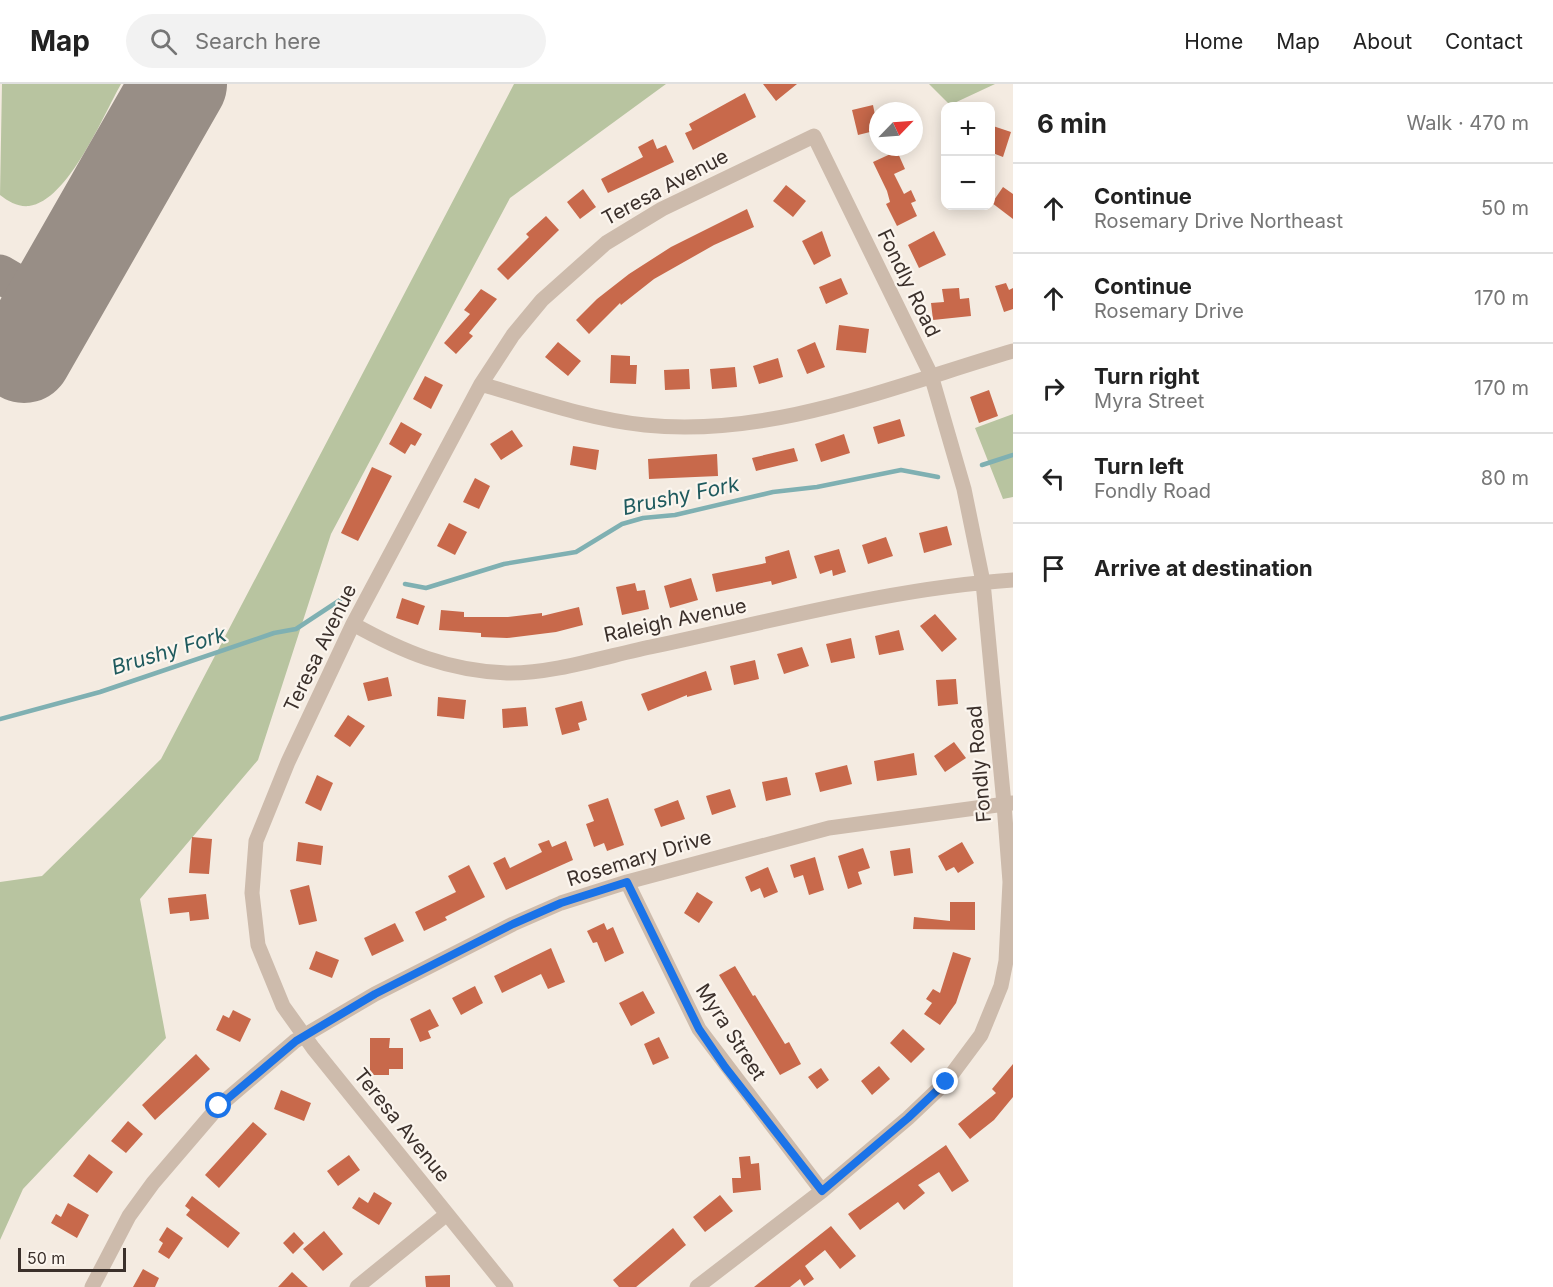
<!DOCTYPE html>
<html lang="en">
<head>
<meta charset="utf-8">
<style>
  :root { --surface:#fff; --page:#f2f2f2; --text:#222; --muted:#767676; --line:#e0e0e0 }
  body { margin:0; font-family:Inter,sans-serif; background:var(--page); color:var(--text) }
  .controls { position:absolute; right:18px; top:18px; display:grid; overflow:hidden; border-radius:12px; box-shadow:0 3px 15px #0003 }
  .controls button { width:54px; height:54px; display:grid; place-items:center; padding:0; border:0; border-bottom:2px solid var(--line); background:var(--surface); color:var(--text); font:30px sans-serif }
  .compass { position:absolute; left:869px; top:18px; width:54px; height:54px; border-radius:50%; background:var(--surface); box-shadow:0 3px 15px #0003; rotate:65deg }
  .scale { position:absolute; left:18px; bottom:15px; width:108px; box-sizing:border-box; padding-left:6px; border:3px solid #3b302b; border-top:0; font-size:16px; line-height:21px; white-space:nowrap; color:#3b302b; -webkit-text-stroke:4px #fbf5ee; paint-order:stroke }
  .stop { position:absolute; width:18px; height:18px; margin:-14px; border:4px solid #1a73e8; border-radius:50%; background:#fff }
  .stop.end { background:#1a73e8; border-color:#fff; box-shadow:0 2px 6px #0008 }
  .list { margin:0; padding:0; list-style:none }
  h2 { display:flex; justify-content:space-between; align-items:center; height:78px; margin:0; padding:0 24px; font-size:26px }
  h2 small { font-size:20px; font-weight:400; color:var(--muted) }
  .list li { display:grid; grid-template-columns:39px 1fr auto; gap:18px; align-items:center; box-sizing:border-box; height:90px; padding:0 24px; border-top:2px solid var(--line) }
  .list b { display:block; font-size:22px; white-space:nowrap }
  .list p { margin:0; font-size:20px; white-space:nowrap; color:var(--muted) }
  .list em { font-size:20px; font-style:normal; color:var(--muted) }
  .icon { flex:none; width:33px; height:33px; fill:none; stroke:currentColor; stroke-width:2; stroke-linecap:round; stroke-linejoin:round }
  .map { position:relative; flex:none; width:1013px; height:1203px; overflow:hidden }
  header { display:flex; align-items:center; gap:36px; box-sizing:border-box; height:84px; padding:0 30px; background:var(--surface); border-bottom:2px solid var(--line) }
  header strong { font-size:28px }
  nav { display:flex; gap:33px; margin-inline-start:auto; font-size:21px }
  .search { width:420px; height:54px; background:var(--page); display:flex; align-items:center; gap:15px; box-sizing:border-box; padding:0 21px; border-radius:33px; color:var(--muted); font-size:22px }
  main { display:flex }
  aside { flex:1; background:var(--surface) }
  .map>svg:first-child { display:block }
  .green { fill:#b8c4a0 }
  .lines { fill:none; stroke-linecap:round; stroke-linejoin:round }
  .stream { stroke:#7fb0b2; stroke-width:4.5 }
  .taxiway { stroke:#988e86; stroke-width:39 }
  .runway { stroke:#988e86; stroke-width:96 }
  .building { fill:#c8694b }
  .minor { stroke:#cdbbac; stroke-width:15 }
  .route { stroke:#1a73e8; stroke-width:8 }
  .labels { text-anchor:middle; stroke-width:4.5; stroke-linejoin:round; paint-order:stroke }
  .street-label { font-size:20px; fill:#3b302b; stroke:#fbf5ee }
  .water-label { font-size:21px; font-style:italic; fill:#1f5a5e; stroke:#fbf5ee }
</style>
</head>
<body>
<header>
<strong>Map</strong>
<div class="search"><svg class="icon" aria-label="search" viewBox="0 0 24 24"><circle cx="10" cy="10" r="6"/><path d="M15 15l6 6"/></svg>Search here</div>
<nav><a>Home</a><a>Map</a><a>About</a><a>Contact</a></nav>
</header>
<main>
<div class="map">
<svg width="1013" height="1203" viewBox="0 0 1013 1203">
  <rect width="100%" height="100%" fill="#f4ebe1"/>
  <path class="green" d="M2 0H121C103 32 68 117 29 122 18 123 9 118 0 111Z
    M514 0H666L510 114 331 450 258 676 140 815 166 954 23 1105 0 1156V798L42 792 161 675Z
    M929 0H995L950 21Z
    M1013 330V413L1003 415 975 344Z"/>
  <g class="lines">
    <path class="stream" d="M982 381 1013 371
      M405 500 426 504 504 480 576 468 622 440 643 434 675 431 773 408 817 403 901 386 938 393
      M0 635 100 608 274 549 296 545 340 516"/>
    <path class="taxiway" d="M0 190 53 221"/>
    <path class="runway" d="M24 271 179 0"/>
  </g>
  <path class="building" d="M763 0H797L776 17Z
    M745 9 756 33 693 66 685 49 692 46 689 40Z
    M873 21 878 46 858 51 852 26Z
    M990 41 1011 48 1003 73 990 68Z
    M653 55 657 65 666 61 674 78 608 109 601 95 643 73 638 63Z
    M897 67 905 85 894 90 904 110 911 106 916 117 911 119 917 132 897 142 886 120 890 118 887 107 873 78Z
    M786 101 806 117 793 133 773 117Z
    M1003 103 1013 110V135L992 119Z
    M583 105 596 123 580 135 567 118Z
    M747 125 754 143 714 161 654 195 621 221 620 219 589 250 576 236 597 215 629 190 671 163Z
    M546 132 559 146 508 196 497 185 529 153 526 150Z
    M822 147 831 172 814 181 802 157Z
    M934 147 946 171 919 184 908 161Z
    M841 194 848 210 826 220 819 203Z
    M1006 199 1009 206 1013 204V225L1004 228 995 202Z
    M959 204 960 215 969 214 971 232 933 236 931 219 944 218 942 205Z
    M481 205 497 215 469 249 473 252 456 270 444 259 470 230 464 226Z
    M839 241 869 245 866 269 836 266Z
    M558 258 581 277 568 292 545 273Z
    M815 258 825 283 807 290 797 266Z
    M611 271 630 272V281H637L636 300 610 299Z
    M778 274 783 293 759 300 753 282Z
    M735 283 737 303 712 305 710 285Z
    M689 285 690 305 665 306 664 286Z
    M425 292 443 301 431 325 413 315Z
    M989 306 998 332 979 339 970 313Z
    M900 335 905 352 878 360 873 343Z
    M401 338 422 350 415 362 411 360 405 370 389 360Z
    M512 346 523 362 501 376 490 360Z
    M844 350 850 369 821 378 815 360Z
    M573 362 599 366 596 386 570 381Z
    M794 364 798 377 756 387 752 374Z
    M717 370 718 392 649 395 648 375Z
    M372 383 392 392 358 457 341 449Z
    M475 394 490 402 479 425 463 418Z
    M449 439 467 448 455 471 437 462Z
    M947 442 952 461 924 469 919 449Z
    M886 453 893 472 868 480 862 461Z
    M839 465 846 488 833 492 832 486 820 490 814 472Z
    M789 466 797 494 772 501 771 497 716 508 712 490 766 479 765 473Z
    M691 494 698 516 670 524 664 502Z
    M635 499 637 507 645 506 649 525 622 531 616 503Z
    M402 514 425 522 418 541 396 534Z
    M579 523 583 541 556 548 507 554 481 553V549L439 546 441 526 464 528V533H508L542 529V532Z
    M935 530 957 555 942 568 920 542Z
    M899 546 904 566 879 571 875 552Z
    M851 554 855 574 831 579 826 560Z
    M802 563 809 582 784 590 777 570Z
    M755 576 759 595 734 601 730 582Z
    M706 587 712 606 687 613V611L648 627 641 610Z
    M388 593 392 612 368 617 363 599Z
    M956 595 958 620 938 622 936 596Z
    M438 613 466 616 464 635 437 632Z
    M582 617 587 636 578 639 580 646 562 651 555 624Z
    M526 623 528 642 503 644 502 625Z
    M348 631 365 642 350 663 334 652Z
    M954 658 966 674 945 688 934 672Z
    M914 669 917 691 877 697 874 677Z
    M847 681 852 700 820 708 815 689Z
    M317 691 333 699 321 727 305 719Z
    M787 693 791 711 766 717 762 698Z
    M730 705 736 723 712 731 706 712Z
    M608 714 624 761 607 767 604 759 594 763 586 740 594 737 588 721Z
    M678 716 685 735 661 743 654 725Z
    M192 753 212 755 209 790 189 789Z
    M549 756 552 763 566 757 573 776 506 806 493 779 505 773 510 784 542 768 538 760Z
    M298 758 323 762 321 781 296 777Z
    M962 758 974 779 958 789 954 783 946 787 938 772Z
    M863 764 870 784 858 788 862 800 848 805 838 772Z
    M910 764 913 789 894 792 890 767Z
    M815 773 824 806 809 811 803 791 794 794 790 781Z
    M469 781 485 813 445 833 447 836 424 847 415 828 456 808 448 792Z
    M768 783 778 808 764 814 760 804 751 808 745 793Z
    M309 801 317 837 299 841 290 806Z
    M697 808 713 818 699 839 684 829Z
    M206 810 209 835 190 837 189 828 170 830 168 814Z
    M950 818H975V846L913 845 914 833 950 837Z
    M395 839 404 857 372 872 364 854Z
    M604 839 607 846 613 843 624 869 605 878 597 858 593 859 587 847Z
    M551 864 565 898 548 905 541 890 502 909 494 892Z
    M316 867 339 876 332 894 309 885Z
    M953 868 971 874 956 919 940 941 924 930 932 919 926 915 933 905 940 909Z
    M735 882 753 912 755 911 785 960 789 958 801 980 780 991 719 891Z
    M475 902 483 919 461 931 452 914Z
    M643 907 655 929 631 942 619 919Z
    M430 925 439 942 428 947 431 954 420 958 410 935Z
    M233 926 251 935 240 958 216 946 223 931 229 934Z
    M903 945 925 965 911 979 890 959Z
    M659 953 669 974 653 981 644 960Z
    M370 954H390L389 964H403V985H389V991H370Z
    M196 970 210 985 155 1036 142 1021Z
    M1013 980V1013L994 1036 970 1055 958 1040 996 1009 992 1005Z
    M879 982 890 995 872 1011 861 997Z
    M821 984 829 996 817 1005 808 993Z
    M281 1006 311 1019 304 1037 274 1025Z
    M128 1037 143 1050 126 1069 111 1057Z
    M253 1038 267 1050 219 1104 205 1091Z
    M946 1061 969 1097 952 1108 939 1088 918 1101 925 1109 904 1126 898 1118 860 1146 848 1130Z
    M89 1070 113 1088 97 1109 73 1092Z
    M349 1071 360 1086 338 1102 327 1087Z
    M750 1072 751 1080 759 1079 761 1106 733 1109 732 1094H741L739 1073Z
    M374 1108 392 1119 379 1141 352 1124 359 1113 368 1119Z
    M720 1111 733 1127 705 1148 693 1133Z
    M192 1112 240 1149 228 1164 186 1131 190 1126 185 1122Z
    M68 1119 89 1131 77 1154 51 1139 56 1130 61 1133Z
    M831 1142 856 1172 840 1185 825 1166 805 1182 814 1195 804 1202 800 1195 790 1203H754Z
    M167 1143 183 1154 169 1175 158 1168 163 1159 159 1156Z
    M673 1144 686 1161 636 1203H619L613 1196Z
    M324 1147 343 1170 323 1187 303 1165Z
    M294 1148 304 1159 293 1170 283 1159Z
    M143 1185 159 1194 155 1203H133Z
    M292 1188 308 1203H278Z
    M450 1191V1203H426L425 1192Z"/>
  <g class="lines">
    <path class="minor" d="M481 300C535 316 589 335 645 341 771 354 894 302 1013 267
      M353 540C403 568 449 587 507 589 553 590 610 571 655 562 773 537 893 504 1013 496
      M627 798 699 945 822 1107
      M92 1203 129 1132 153 1099 219 1022 295 957 375 910 513 840 561 819 627 798 829 744 1013 719
      M357 1203 447 1130
      M506 1203 313 964 283 922 258 861 252 809 256 757 288 678 353 540 481 300 513 251 542 216 606 159 662 125 814 52 931 291 964 405 983 498 1004 720 1010 798 1006 877 1001 902 981 951 946 998 908 1034 822 1107 697 1203"/>
  </g>
  <g class="lines">
    <path class="route" d="M219 1022 296 957 375 910 513 840 561 819 627 798 699 945 725 983 822 1107 908 1034 946 998"/>
  </g>
  <g class="labels">
    <g class="street-label">
      <text transform="translate(665 103) rotate(-28)" y="7">Teresa Avenue</text>
      <text transform="translate(909 199) rotate(64)" y="7">Fondly Road</text>
      <text transform="translate(675 536) rotate(-12)" y="7">Raleigh Avenue</text>
      <text transform="translate(320 564) rotate(-64)" y="7">Teresa Avenue</text>
      <text transform="translate(979 680) rotate(-95)" y="7">Fondly Road</text>
      <text transform="translate(639 774) rotate(-17)" y="7">Rosemary Drive</text>
      <text transform="translate(731 948) rotate(57)" y="7">Myra Street</text>
      <text transform="translate(402 1041) rotate(51)" y="7">Teresa Avenue</text>
    </g>
    <g class="water-label">
      <text transform="translate(681 412) rotate(-12)" y="7">Brushy Fork</text>
      <text transform="translate(169 567) rotate(-17)" y="7">Brushy Fork</text>
    </g>
  </g>
</svg>
<div class="controls">
<button>+</button>
<button>−</button>
</div>
<svg class="compass" viewBox="-18 -18 36 36"><path d="M0-13l5 13h-10z" fill="#e53935"/><path d="M0 13l5-13h-10z" fill="#767676"/></svg>
<div class="scale">50 m</div>
<div class="stop" style="left:219px;top:1022px"></div>
<div class="stop end" style="left:946px;top:998px"></div>
</div>
<aside>
<h2>6 min<small>Walk · 470 m</small></h2>
<ul class="list">
<li><svg class="icon" aria-label="ahead" viewBox="0 0 24 24"><path d="M12 20V5M6 11l6-6 6 6"/></svg><div><b>Continue</b><p>Rosemary Drive Northeast</p></div><em>50 m</em></li>
<li><svg class="icon" aria-label="ahead" viewBox="0 0 24 24"><path d="M12 20V5M6 11l6-6 6 6"/></svg><div><b>Continue</b><p>Rosemary Drive</p></div><em>170 m</em></li>
<li><svg class="icon" aria-label="right" viewBox="0 0 24 24"><path d="M7 20v-9h11M14 6l5 5-5 5"/></svg><div><b>Turn right</b><p>Myra Street</p></div><em>170 m</em></li>
<li><svg class="icon" aria-label="left" viewBox="0 0 24 24"><path d="M17 20v-9H6M10 6l-5 5 5 5"/></svg><div><b>Turn left</b><p>Fondly Road</p></div><em>80 m</em></li>
<li><svg class="icon" aria-label="arrive" viewBox="0 0 24 24"><path d="M6 21V4h12l-3 4 3 4H6"/></svg><div><b>Arrive at destination</b></div></li>
</ul>
</aside>
</main>
</body>
</html>
